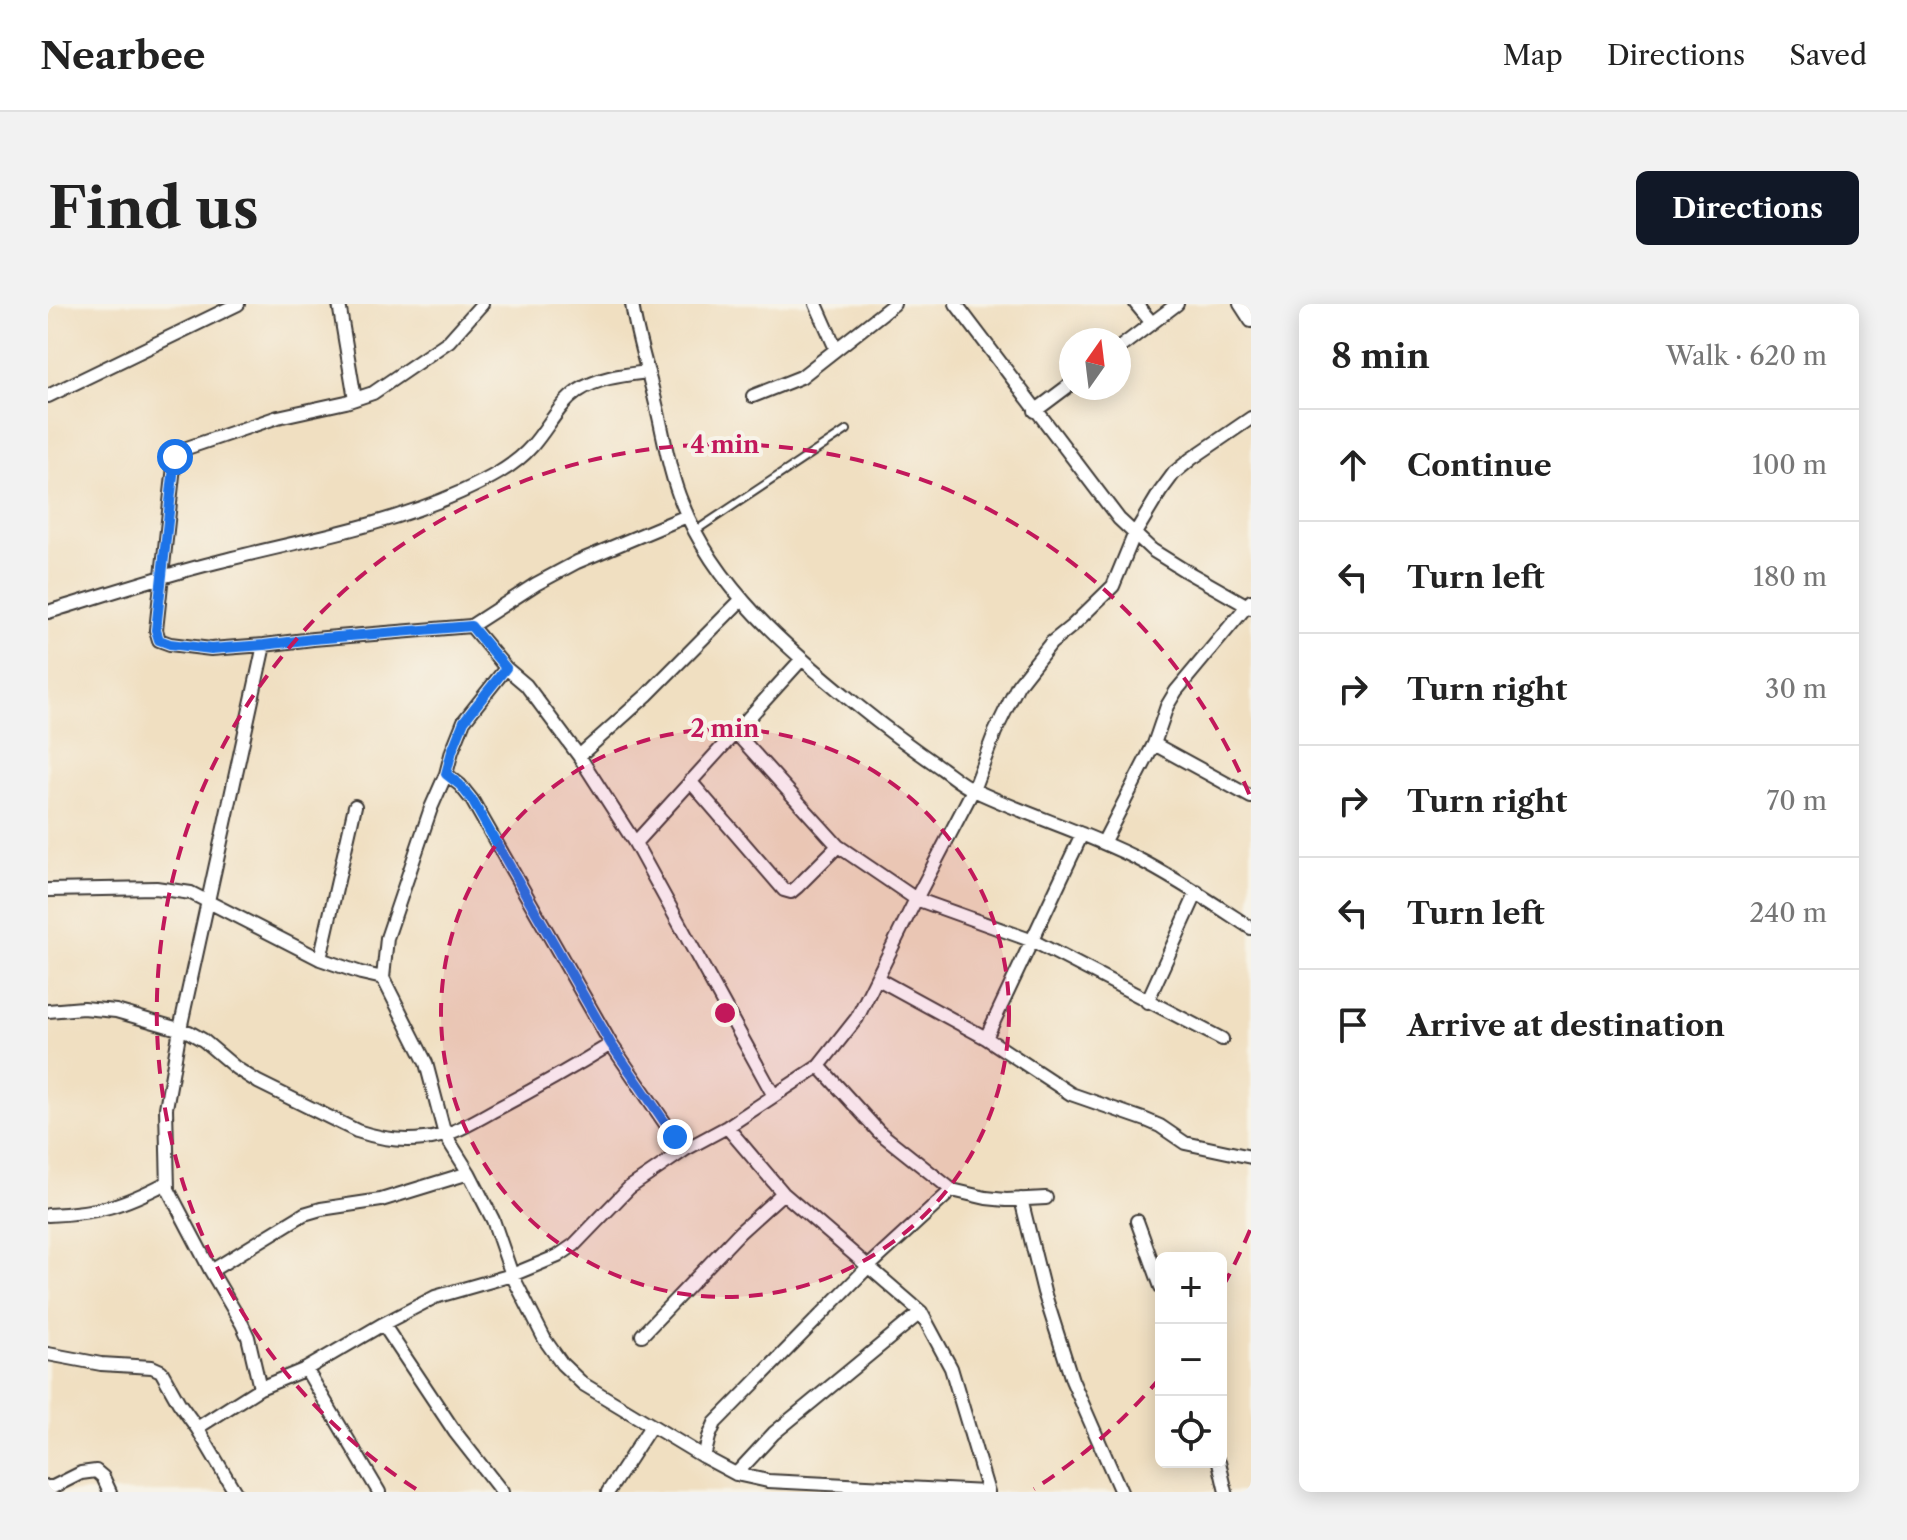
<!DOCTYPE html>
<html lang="en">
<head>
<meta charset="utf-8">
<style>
  :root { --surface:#fff; --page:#f2f2f2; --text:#222; --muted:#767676; --line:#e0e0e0; --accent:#111827 }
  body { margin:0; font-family:"Libre Caslon Text",serif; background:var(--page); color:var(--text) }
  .controls { position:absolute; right:24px; bottom:24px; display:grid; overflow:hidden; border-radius:12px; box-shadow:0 4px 20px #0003 }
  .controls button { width:72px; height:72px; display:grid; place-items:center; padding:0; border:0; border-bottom:2px solid var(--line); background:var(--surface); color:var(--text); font:40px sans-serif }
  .compass { position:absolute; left:1011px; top:24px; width:72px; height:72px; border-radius:50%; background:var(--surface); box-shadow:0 4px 20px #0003; rotate:14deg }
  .stop { position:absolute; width:24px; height:24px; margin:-18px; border:6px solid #1a73e8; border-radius:50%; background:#fff }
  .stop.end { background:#1a73e8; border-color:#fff; box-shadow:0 2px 8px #0008 }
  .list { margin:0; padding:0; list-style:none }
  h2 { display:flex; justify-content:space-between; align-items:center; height:104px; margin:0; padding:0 32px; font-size:34px }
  h2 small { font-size:26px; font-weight:400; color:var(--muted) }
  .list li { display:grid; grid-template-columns:52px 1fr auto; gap:24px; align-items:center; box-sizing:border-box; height:112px; padding:0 32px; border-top:2px solid var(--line) }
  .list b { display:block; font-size:30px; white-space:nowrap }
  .list em { font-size:26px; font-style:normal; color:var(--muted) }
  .icon { flex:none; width:44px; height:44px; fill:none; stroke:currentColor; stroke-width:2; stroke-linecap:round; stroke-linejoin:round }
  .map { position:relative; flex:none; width:1203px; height:1188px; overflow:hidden; border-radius:12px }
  header { display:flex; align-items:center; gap:48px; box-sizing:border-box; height:112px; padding:0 40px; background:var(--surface); border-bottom:2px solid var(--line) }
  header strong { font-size:38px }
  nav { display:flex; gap:44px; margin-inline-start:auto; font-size:28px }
  .intro { display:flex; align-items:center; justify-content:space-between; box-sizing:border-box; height:192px; padding:0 48px }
  h1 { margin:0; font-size:56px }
  .button { padding:20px 36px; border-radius:12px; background:var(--accent); color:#fff; font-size:28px; font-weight:700 }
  main { display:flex; gap:48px; padding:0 48px }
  aside { flex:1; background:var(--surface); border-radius:12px; box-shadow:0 4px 20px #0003 }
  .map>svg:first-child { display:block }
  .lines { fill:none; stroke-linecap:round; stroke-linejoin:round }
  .service-casing { stroke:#3c3935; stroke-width:10 }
  .minor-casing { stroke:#3c3935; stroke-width:16 }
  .service { stroke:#fff; stroke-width:6 }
  .minor { stroke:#fff; stroke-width:12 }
  .route { stroke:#1a73e8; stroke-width:10 }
  .ring { fill:none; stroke:#c2185b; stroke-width:4; stroke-dasharray:14 10 }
  .centre { fill:#c2185b; stroke:#f7f3e8; stroke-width:4 }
  .ring-label { font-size:24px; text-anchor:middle; font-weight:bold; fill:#c2185b; stroke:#f7f3e8; stroke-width:8; stroke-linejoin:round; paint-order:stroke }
</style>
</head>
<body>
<header>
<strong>Nearbee</strong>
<nav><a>Map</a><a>Directions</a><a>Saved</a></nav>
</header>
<div class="intro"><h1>Find us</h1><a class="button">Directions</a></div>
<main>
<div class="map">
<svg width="1203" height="1188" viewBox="0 0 1203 1188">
  <rect width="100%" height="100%" fill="#f7f3e8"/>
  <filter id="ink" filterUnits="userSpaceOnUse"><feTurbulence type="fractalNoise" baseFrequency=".0125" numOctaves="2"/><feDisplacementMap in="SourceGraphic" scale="16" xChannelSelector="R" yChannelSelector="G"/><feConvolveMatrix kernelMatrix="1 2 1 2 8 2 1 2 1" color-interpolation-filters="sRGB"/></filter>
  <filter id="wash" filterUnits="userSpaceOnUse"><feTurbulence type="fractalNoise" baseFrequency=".006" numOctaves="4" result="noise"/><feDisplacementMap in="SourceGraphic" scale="32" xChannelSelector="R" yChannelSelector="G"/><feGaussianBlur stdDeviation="1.8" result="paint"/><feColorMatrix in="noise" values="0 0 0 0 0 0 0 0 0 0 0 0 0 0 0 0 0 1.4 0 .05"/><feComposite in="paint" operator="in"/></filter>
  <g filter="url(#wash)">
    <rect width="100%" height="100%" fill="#f0dfc1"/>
  </g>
  <g filter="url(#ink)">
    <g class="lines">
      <defs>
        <path id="service" d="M647 227 799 126"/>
        <path id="minor" d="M291 0 307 95
          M434 0 401 37 325 89 298 98 230 113 130 147 127 153 108 326 111 336 122 340 163 345 216 341 265 335 423 322 488 280 529 258 639 212
          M584 0C589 34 600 66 608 100 616 132 621 168 634 199 667 284 742 347 810 402 837 424 864 444 893 464 904 472 915 482 928 487 981 512 1037 528 1090 555 1129 575 1166 600 1203 624
          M768 0 788 45
          M908 0 1071 215 1104 246 1136 266 1203 304
          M1088 0 1104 19
          M1192 0 1203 17
          M1071 44 1129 0
          M0 92 190 0
          M705 92 753 73 846 0
          M987 107 1023 80
          M0 308C56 291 112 272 169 258 250 237 335 223 413 188 437 177 466 163 484 142 500 124 510 101 530 87 551 73 576 71 600 68
          M423 322 458 364 416 417 404 447 398 470 412 481 424 496 563 740 619 822 638 845 679 823 771 762 809 714 868 595 925 486 947 428 970 381 1003 339 1024 322 1065 282 1086 231 1112 188 1126 169 1143 155 1203 114
          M458 364 478 381 531 452 587 539 726 792
          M687 428 790 542 868 595 985 637 1174 735
          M1106 440 1203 493
          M531 452 599 391 694 295
          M398 470 383 504 339 634 335 674 378 759 397 831 421 869 445 916 464 971 497 1036 514 1060 535 1080 656 1153 688 1170 720 1177 937 1188
          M642 477 736 586 743 588 749 583 790 542
          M587 539 754 355
          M1055 539 1106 440 1119 402 1128 387 1203 297
          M0 586 108 584 143 589 272 655 313 669 335 674
          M272 655 307 502
          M830 675 938 734 1023 790 1098 816 1112 822 1137 839 1203 853
          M1099 698 1149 588
          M0 707 35 704 68 707 141 728 155 736 188 764 210 778 309 827C330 834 354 838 376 835 401 833 423 819 445 807 485 786 524 764 563 740
          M938 734 1034 530
          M771 762 831 828 904 886 938 894 958 896 998 894
          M679 823 735 889 873 1008 903 1064 940 1188
          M973 895 996 988 1024 1076 1073 1188
          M0 911C50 909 74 902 118 879
          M1089 917 1113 983
          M163 967 256 910 273 905 333 896 421 869
          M335 1020 407 1128 454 1188
          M594 1031 692 928 735 889
          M0 1050 53 1060 104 1063 113 1067 131 1099 149 1124 212 1084 258 1065 335 1020 387 993 464 971 510 952 526 941 581 884 638 845
          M258 1065 331 1188
          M212 1084 200 1033 194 1020 163 967 120 885 118 804 132 725 216 341
          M149 1124 187 1188
          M656 1153 661 1133 667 1119 820 963 904 886
          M1171 1158 1178 1188
          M688 1170 726 1129 873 1008
          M0 1183H5L33 1169 48 1167 55 1173 62 1188
          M560 1188 603 1122"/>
      </defs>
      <use href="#service" class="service-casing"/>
      <use href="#minor" class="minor-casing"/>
      <use href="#service" class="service"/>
      <use href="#minor" class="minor"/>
    </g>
  </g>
  <g class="lines" filter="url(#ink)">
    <path class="route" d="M127 153 108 326 111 336 122 340 163 345 216 341 265 335 423 322 458 364 416 417 404 447 398 470 412 481 424 496 563 740 627 833"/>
  </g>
  <circle cx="677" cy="709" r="284" fill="#c2185b" fill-opacity=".12"/>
  <g class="ring">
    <circle cx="677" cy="709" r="284"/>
    <path d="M1202 926A568 568 0 0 1 1174 984M1112 1074A568 568 0 0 1 986 1185M368 1185A568 568 0 1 1 1202 492"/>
  </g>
  <circle cx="677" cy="709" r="12" class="centre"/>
  <g class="ring-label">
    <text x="677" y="149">4 min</text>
    <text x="677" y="433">2 min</text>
  </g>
</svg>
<div class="controls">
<button>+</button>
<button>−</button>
<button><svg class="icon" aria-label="locate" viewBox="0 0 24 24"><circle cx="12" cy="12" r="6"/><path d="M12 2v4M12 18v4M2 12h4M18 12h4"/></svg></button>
</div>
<svg class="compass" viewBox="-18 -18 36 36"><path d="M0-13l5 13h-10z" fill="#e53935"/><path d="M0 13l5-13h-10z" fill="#767676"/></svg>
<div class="stop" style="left:127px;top:153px"></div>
<div class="stop end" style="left:627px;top:833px"></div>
</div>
<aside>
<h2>8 min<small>Walk · 620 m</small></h2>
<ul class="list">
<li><svg class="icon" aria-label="ahead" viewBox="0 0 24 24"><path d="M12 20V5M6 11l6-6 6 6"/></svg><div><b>Continue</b></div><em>100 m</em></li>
<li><svg class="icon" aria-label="left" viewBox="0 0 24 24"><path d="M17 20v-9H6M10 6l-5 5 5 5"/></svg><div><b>Turn left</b></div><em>180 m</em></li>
<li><svg class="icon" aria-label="right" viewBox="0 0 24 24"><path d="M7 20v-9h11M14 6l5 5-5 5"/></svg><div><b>Turn right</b></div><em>30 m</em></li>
<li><svg class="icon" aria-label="right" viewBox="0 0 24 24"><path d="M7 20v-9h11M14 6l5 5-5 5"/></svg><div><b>Turn right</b></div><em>70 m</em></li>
<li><svg class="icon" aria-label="left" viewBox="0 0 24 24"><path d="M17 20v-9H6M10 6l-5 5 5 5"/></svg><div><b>Turn left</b></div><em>240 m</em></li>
<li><svg class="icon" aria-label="arrive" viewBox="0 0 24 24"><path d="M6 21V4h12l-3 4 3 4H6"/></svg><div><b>Arrive at destination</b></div></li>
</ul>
</aside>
</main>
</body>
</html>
